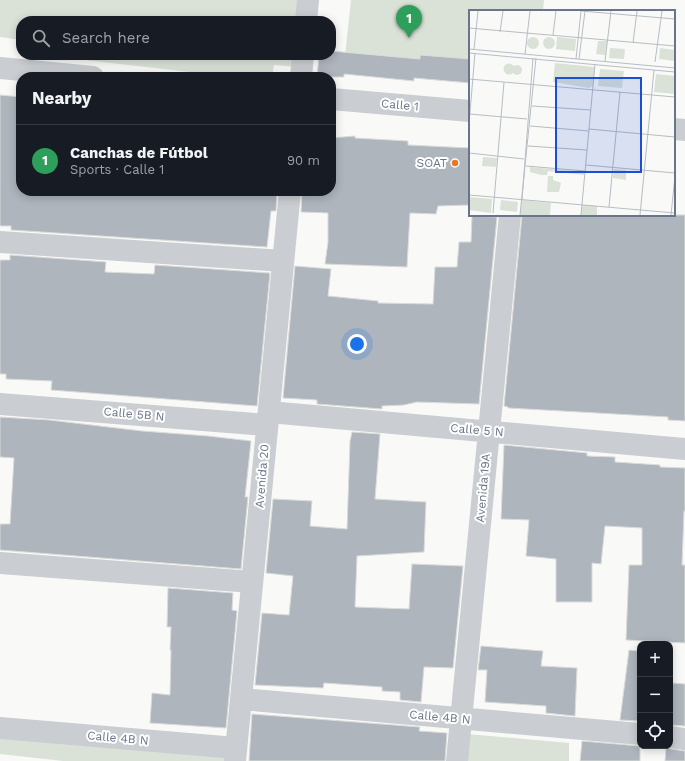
<!DOCTYPE html>
<html lang="en">
<head>
<meta charset="utf-8">
<style>
  :root { --surface:#171b24; --page:#242831; --text:#f1f3f6; --muted:#9ea1a6; --line:#363941; --accent:#8c9099 }
  body { margin:0; font-family:"Work Sans",sans-serif; background:var(--page); color:var(--text) }
  .controls { position:absolute; right:12px; bottom:12px; display:grid; overflow:hidden; border-radius:8px; box-shadow:0 2px 10px #0003 }
  .controls button { width:36px; height:36px; display:grid; place-items:center; padding:0; border:0; border-bottom:1px solid var(--line); background:var(--surface); color:var(--text); font:20px sans-serif }
  .you { position:absolute; left:357px; top:344px; width:14px; height:14px; margin:-10px; border:3px solid #fff; border-radius:50%; background:#1a73e8; box-shadow:0 0 0 6px #1a73e833 }
  .badge { display:grid; place-items:center; width:26px; height:26px; border-radius:50%; background:var(--accent); color:#fff; font-size:13px; font-weight:700 }
  .pin { position:absolute; translate:-50% -33px; filter:drop-shadow(0 1px 2px #0008) }
  .pin::after { content:''; position:absolute; top:21px; width:14px; height:12px; background:inherit; clip-path:polygon(0 0,100% 0,50% 100%) }
  .list { margin:0; padding:0; list-style:none }
  h2 { display:flex; justify-content:space-between; align-items:center; height:52px; margin:0; padding:0 16px; font-size:17px }
  h2 small { font-size:13px; font-weight:400; color:var(--muted) }
  .list li { display:grid; grid-template-columns:26px 1fr auto; gap:12px; align-items:center; box-sizing:border-box; height:72px; padding:0 16px; border-top:1px solid var(--line) }
  .list b { display:block; font-size:15px; white-space:nowrap }
  .list p { margin:0; font-size:13px; white-space:nowrap; color:var(--muted) }
  .list em { font-size:13px; font-style:normal; color:var(--muted) }
  .icon { flex:none; width:22px; height:22px; fill:none; stroke:currentColor; stroke-width:2; stroke-linecap:round; stroke-linejoin:round }
  .map { position:relative; flex:none; width:685px; height:761px; overflow:hidden }
  .search { position:absolute; background:var(--surface); box-shadow:0 2px 10px #0003; left:16px; top:16px; width:320px; height:44px; display:flex; align-items:center; gap:10px; box-sizing:border-box; padding:0 14px; border-radius:16px; color:var(--muted); font-size:15px }
  .panel { position:absolute; background:var(--surface); box-shadow:0 2px 10px #0003; left:16px; top:72px; width:320px; height:124px; border-radius:16px }
  .map>svg:first-child { display:block }
  .green { fill:#dae2d8 }
  .building { fill:#aeb5bc; stroke:#dbdcd9 }
  .lines { fill:none; stroke-linecap:round; stroke-linejoin:round }
  .minor { stroke:#cacdd1; stroke-width:22 }
  .poi-dot { fill:#ea7627; stroke:#fff; stroke-width:1.5 }
  .labels { text-anchor:middle; stroke-width:4; stroke-linejoin:round; paint-order:stroke }
  .street-label { font-size:12px; fill:#68758a; stroke:#fff }
  .poi-label { font-size:12px; fill:#68758a; stroke:#fff; text-anchor:end }
  .inset-road { fill:none; stroke:#b6bdc4; stroke-width:1 }
  .view { fill:#1d4ed8; fill-opacity:0.15; stroke:#1d4ed8; stroke-width:2 }
  .inset-edge { fill:none; stroke:#68758a; stroke-width:2 }
</style>
</head>
<body>
<div class="map">
<svg width="685" height="761" viewBox="0 0 685 761">
  <rect width="100%" height="100%" fill="#f9faf7"/>
  <path class="green" d="M0 0H306L303 21H21V40L0 37Z
    M351 0H544L543 11H470V78L344 65Z
    M41 55H298L297 67 274 65 272 77H233Z
    M467 734 569 743V761H466Z
    M0 736 226 754 225 761H63L0 754Z"/>
  <path class="building" d="M331 51 420 59V55L470 59V83L414 78V81L344 74V77H317L319 55H331Z
    M0 95 21 97V191H277L276 211H271L267 247 11 230V226H0Z
    M355 136V138L408 141V145L470 148V205L438 206 436 214 410 213 407 267 325 264 328 242V213L301 212 302 191H331V138Z
    M522 215H685V421L668 420V417L508 408V407L504 406Z
    M472 216 497 217 479 404 417 402 404 405 382 406V409L317 404V400L283 398 295 266 331 269 328 296 378 301V303L433 304 435 267H457L459 242H471Z
    M10 255 106 262 105 272 154 274 155 265 270 273 257 406 51 390 52 381 6 379V374H0V260H10Z
    M0 417 49 420 142 431 208 436 251 441 245 497H248L241 569 0 550V524H10L14 458 0 457Z
    M352 432 380 434 375 499 426 502 424 552 357 556 355 607 409 609 412 564 463 566 453 668 424 667 421 702 400 700V692L382 691V687L324 683 323 688 255 685 262 613 289 615 293 576 266 573 273 499 312 501 310 526 347 529 350 441Z
    M504 445 587 453V456L615 457V462L660 465V467L685 468V511H684L682 565H685V643L626 640 629 565H642V528L605 526 601 564 592 563V602H556V559L526 556 529 520 501 519Z
    M168 588 233 593 232 610 237 611 226 728 150 723 152 693 170 695 171 650H170L171 627H167Z
    M481 646 543 651 541 666 577 668 575 716 546 713V706L485 702 487 670H478Z
    M629 650 640 651V721L620 720Z
    M673 683 685 684V726L670 725V710Z
    M252 714 420 727 419 731 447 733 445 761H249Z
    M582 741 640 746V761H580Z
    M666 748 685 751V761H665Z"/>
  <g class="lines">
    <path class="minor" d="M306 21 308 0
      M0 68 93 77
      M301 77 303 55
      M331 99 470 111
      M674 129 685 130
      M0 242 283 261
      M0 404 267 425
      M269 412 685 449
      M0 563 252 582
      M241 699 640 734
      M0 728 236 748
      M670 737 685 739
      M235 761 290 191
      M457 761 510 215"/>
  </g>
  <circle class="poi-dot" cx="455" cy="163" r="4"/>
  <g class="labels">
    <g class="street-label">
      <text transform="translate(400 105) rotate(5)" y="4">Calle 1</text>
      <text transform="translate(134 414) rotate(5)" y="4">Calle 5B N</text>
      <text transform="translate(477 430) rotate(5)" y="4">Calle 5 N</text>
      <text transform="translate(262 476) rotate(-85)" y="4">Avenida 20</text>
      <text transform="translate(483 488) rotate(-85)" y="4">Avenida 19A</text>
      <text transform="translate(440 717) rotate(5)" y="4">Calle 4B N</text>
      <text transform="translate(118 738) rotate(5)" y="4">Calle 4B N</text>
    </g>
    <g class="poi-label">
      <text x="447" y="167">SOAT</text>
    </g>
  </g>
  <g transform="translate(469 10)">
    <rect width="206" height="206" fill="#f9faf7"/>
    <path d="M58 33a6 6 0 1 1 12 0a6 6 0 1 1-12 0ZM88 27 107 29 106 41 87 39ZM74 33a6 6 0 1 1 12 0a6 6 0 1 1-12 0ZM129 31H138L136 45 127 44ZM141 38 156 39 155 49 140 48ZM191 38 206 40V51L190 49ZM86 53 126 57 124 76 120 78 84 72ZM34.5 59a5.5 5.5 0 1 1 11 0a5.5 5.5 0 1 1-11 0ZM43 60a5 5 0 1 1 10 0a5 5 0 1 1-10 0ZM131 59 155 61 153 78 129 76ZM187 64 206 66V84L185 82ZM14 147 28 148 27 157 13 156ZM61 157 115 162V165L79 161 78 165H72L61 162ZM145 159 157 160V170L144 168ZM79 166H84V170L92 173 90 182H78ZM0 187 23 189 22 203 0 200ZM32 190 49 192 48 202 31 200ZM53 190 82 193 81 205H51ZM113 195 128 196V205H112Z" fill="#dae2d8"/>
    <path class="inset-road" d="M112 1 206 9M0 18 206 36M31 22 34 1M84 25 87 1M164 33 168 1M0 39 206 58M5 39 9 1M0 43 206 62M56 44 61 1M107 49 112 1M110 49 116 1M136 51 142 1M186 52 193 1M0 69 206 87M63 96 122 100M0 104 58 109M0 114 6 43M61 116 120 121M120 119 206 127M59 136 118 140M0 143 55 149M117 155 206 163M57 156 116 161M0 185 206 203M53 190 64 48M140 197 151 82M24 203 35 72M51 205 67 48M112 205 126 54M171 205 185 60M202 205 206 166"/>
    <path class="view" d="M87 68H172V162H87Z"/>
    <rect width="206" height="206" class="inset-edge"/>
  </g>
</svg>
<div class="controls">
<button>+</button>
<button>−</button>
<button><svg class="icon" aria-label="locate" viewBox="0 0 24 24"><circle cx="12" cy="12" r="6"/><path d="M12 2v4M12 18v4M2 12h4M18 12h4"/></svg></button>
</div>
<div class="you"></div>
<div class="pin badge" style="left:409px;top:38px;background:#2e9e5b">1</div>
<div class="search"><svg class="icon" aria-label="search" viewBox="0 0 24 24"><circle cx="10" cy="10" r="6"/><path d="M15 15l6 6"/></svg>Search here</div>
<section class="panel">
<h2>Nearby<small></small></h2>
<ul class="list">
<li><span class="badge" style="background:#2e9e5b">1</span><div><b>Canchas de Fútbol</b><p>Sports · Calle 1</p></div><em>90 m</em></li>
</ul>
</section>
</div>
</body>
</html>
